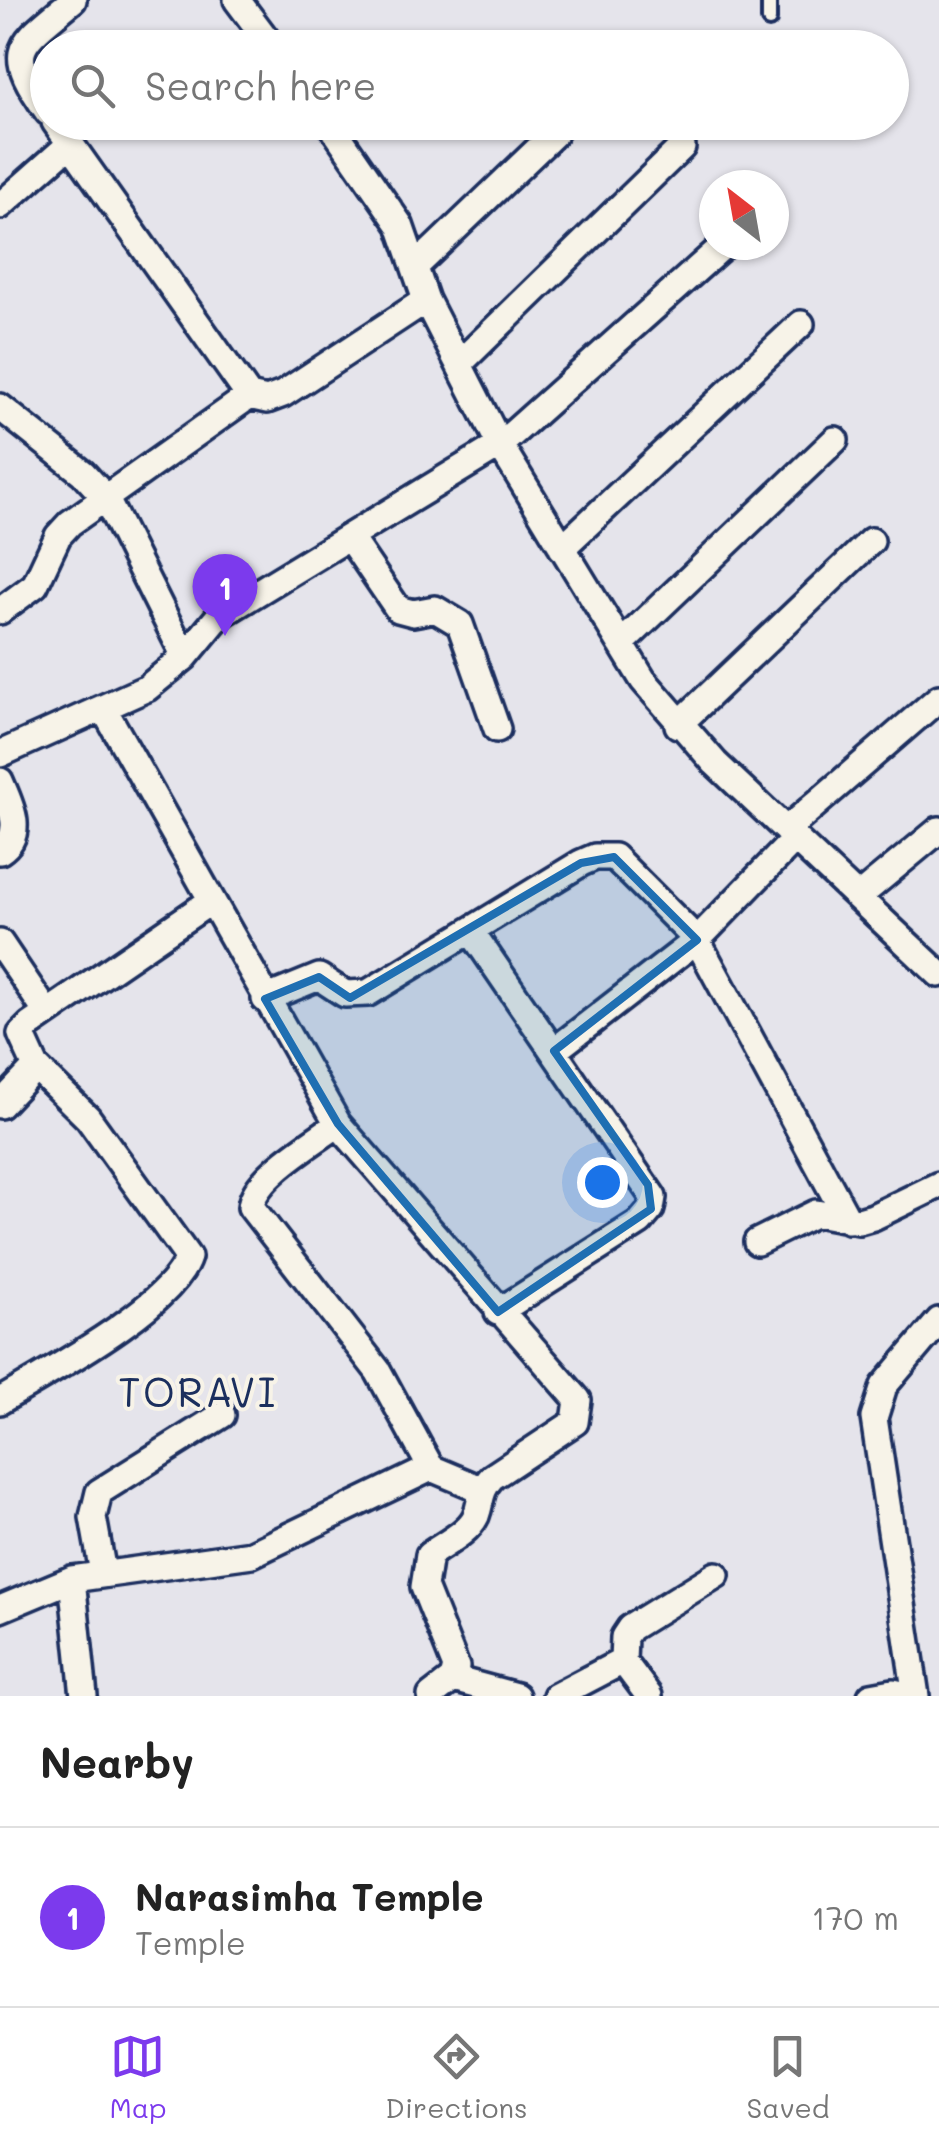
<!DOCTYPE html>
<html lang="en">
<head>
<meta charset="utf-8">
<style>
  :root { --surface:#fff; --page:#f6f6f6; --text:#222; --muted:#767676; --line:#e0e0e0; --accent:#7c3aed }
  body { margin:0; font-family:Mali,sans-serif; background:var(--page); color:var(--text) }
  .compass { position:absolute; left:699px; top:170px; width:90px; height:90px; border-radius:50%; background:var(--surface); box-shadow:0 2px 8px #0004; rotate:329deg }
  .you { position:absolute; left:602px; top:1182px; width:35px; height:35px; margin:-25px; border:8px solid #fff; border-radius:50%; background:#1a73e8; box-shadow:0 0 0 15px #1a73e833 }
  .badge { display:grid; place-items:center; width:65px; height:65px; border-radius:50%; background:var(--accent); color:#fff; font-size:32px; font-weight:700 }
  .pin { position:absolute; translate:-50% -82px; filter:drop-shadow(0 2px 5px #0008) }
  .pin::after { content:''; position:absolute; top:52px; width:35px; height:30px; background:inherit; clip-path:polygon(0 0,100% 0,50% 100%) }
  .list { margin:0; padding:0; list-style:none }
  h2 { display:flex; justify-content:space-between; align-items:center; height:130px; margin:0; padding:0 40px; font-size:42px }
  h2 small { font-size:32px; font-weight:400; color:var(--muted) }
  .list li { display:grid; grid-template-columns:65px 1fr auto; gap:30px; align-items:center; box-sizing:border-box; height:180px; padding:0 40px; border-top:2px solid var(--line) }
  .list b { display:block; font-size:38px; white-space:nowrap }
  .list p { margin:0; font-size:32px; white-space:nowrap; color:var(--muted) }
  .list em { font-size:32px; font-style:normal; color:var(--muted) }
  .icon { flex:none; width:55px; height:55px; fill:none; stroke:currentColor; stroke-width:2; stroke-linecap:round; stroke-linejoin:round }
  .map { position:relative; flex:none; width:939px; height:1696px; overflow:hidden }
  .search { position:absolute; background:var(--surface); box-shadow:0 2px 8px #0004; left:30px; right:30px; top:30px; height:110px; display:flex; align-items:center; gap:25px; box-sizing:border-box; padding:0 35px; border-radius:55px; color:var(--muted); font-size:38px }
  .sheet { height:310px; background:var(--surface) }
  nav { display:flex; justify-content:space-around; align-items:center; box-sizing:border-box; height:140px; border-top:2px solid var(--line); background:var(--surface); font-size:28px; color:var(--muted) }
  nav a { display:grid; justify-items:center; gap:5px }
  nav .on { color:var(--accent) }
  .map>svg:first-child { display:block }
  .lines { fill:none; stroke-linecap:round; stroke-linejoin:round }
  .service-casing { stroke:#1b2f5e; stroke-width:20 }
  .minor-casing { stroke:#1b2f5e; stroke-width:32 }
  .service { stroke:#f7f3e8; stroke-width:12 }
  .minor { stroke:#f7f3e8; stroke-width:25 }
  .marked { fill:#1f6fb2; fill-opacity:0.2; stroke:#1f6fb2; stroke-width:8; stroke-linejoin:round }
  .labels { text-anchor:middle; stroke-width:8; stroke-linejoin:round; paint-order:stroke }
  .quarter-label { font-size:40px; letter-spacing:2.5px; fill:#1b2f5e; stroke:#f7f3e8 }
</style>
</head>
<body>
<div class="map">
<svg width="939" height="1696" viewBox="0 0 939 1696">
  <rect width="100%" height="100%" fill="#e5e4eb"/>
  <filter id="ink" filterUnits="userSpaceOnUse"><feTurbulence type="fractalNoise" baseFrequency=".01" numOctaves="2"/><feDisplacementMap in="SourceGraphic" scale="20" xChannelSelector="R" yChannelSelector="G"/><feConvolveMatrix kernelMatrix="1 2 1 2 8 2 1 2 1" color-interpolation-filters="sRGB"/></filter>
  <g filter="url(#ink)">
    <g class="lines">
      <defs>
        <path id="service" d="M769 0V20"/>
        <path id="minor" d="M237 0 273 48
          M48 112C3 48 18 46 73 0
          M55 122 249 396 267 400 283 394 426 300
          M329 122 400 225 426 300 500 445 643 680 715 763 939 974
          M0 206 70 144
          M417 265 555 133
          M459 364 682 147
          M0 407 83 473 105 497 185 657
          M349 537 398 609 413 613 435 609 460 624 497 729
          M562 548 801 324
          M0 611 35 585 58 536 70 523 249 396
          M621 644 835 440
          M105 711 338 1124 578 1400 575 1422 492 1477C479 1491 482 1500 476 1516 468 1533 444 1544 429 1555L424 1587 456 1667 453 1679 431 1696
          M678 725 871 541
          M0 754 147 688 185 657 219 616 500 445 724 245
          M0 781C10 804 26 834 0 851
          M786 830 939 698
          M858 897 939 830
          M471 931 653 1197 651 1209 640 1222 498 1312
          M0 943 47 1013
          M265 999 319 977 345 994 368 993 581 863 595 857H614L697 940 848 1220
          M554 1051 697 940 795 839
          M0 1105 36 1067 21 1034 30 1025 211 901
          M338 1124C314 1142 253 1177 251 1207L378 1371 431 1468 481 1489
          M757 1242 816 1213 859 1221 873 1217 939 1185
          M0 1401C45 1374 173 1306 188 1257L88 1118 36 1067
          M103 1573 93 1517 99 1492 222 1415
          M72 1579 84 1696
          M0 1609 72 1579 252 1554 431 1468
          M623 1661 624 1637 630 1628 716 1575
          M453 1679 516 1696
          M556 1696 623 1661 649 1696
          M871 1696 893 1692 912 1696
          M916 1696 874 1418 884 1386 939 1321"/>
      </defs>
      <use href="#service" class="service-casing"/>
      <use href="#minor" class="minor-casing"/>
      <use href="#service" class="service"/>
      <use href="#minor" class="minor"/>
    </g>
  </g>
  <path class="marked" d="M614 857 697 940 554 1051 648 1185 651 1209 498 1312 338 1124 265 999 319 977 350 998 581 863Z"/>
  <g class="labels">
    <g class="quarter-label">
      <text x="198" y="1407">TORAVI</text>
    </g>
  </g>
</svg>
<svg class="compass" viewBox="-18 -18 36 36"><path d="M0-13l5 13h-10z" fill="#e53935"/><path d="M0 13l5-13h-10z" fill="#767676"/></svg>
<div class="you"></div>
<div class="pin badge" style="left:225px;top:636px">1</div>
<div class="search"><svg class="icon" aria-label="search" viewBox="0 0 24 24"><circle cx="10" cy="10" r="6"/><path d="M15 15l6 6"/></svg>Search here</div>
</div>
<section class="sheet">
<h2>Nearby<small></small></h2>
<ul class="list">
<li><span class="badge">1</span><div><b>Narasimha Temple</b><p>Temple</p></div><em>170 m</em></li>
</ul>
</section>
<nav>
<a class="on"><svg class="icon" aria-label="map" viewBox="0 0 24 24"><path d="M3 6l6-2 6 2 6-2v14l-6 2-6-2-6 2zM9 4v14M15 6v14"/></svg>Map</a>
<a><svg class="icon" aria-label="directions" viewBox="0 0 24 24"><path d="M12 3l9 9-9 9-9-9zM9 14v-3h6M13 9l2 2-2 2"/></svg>Directions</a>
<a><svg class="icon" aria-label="saved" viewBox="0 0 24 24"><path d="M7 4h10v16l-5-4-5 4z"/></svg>Saved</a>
</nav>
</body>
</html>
